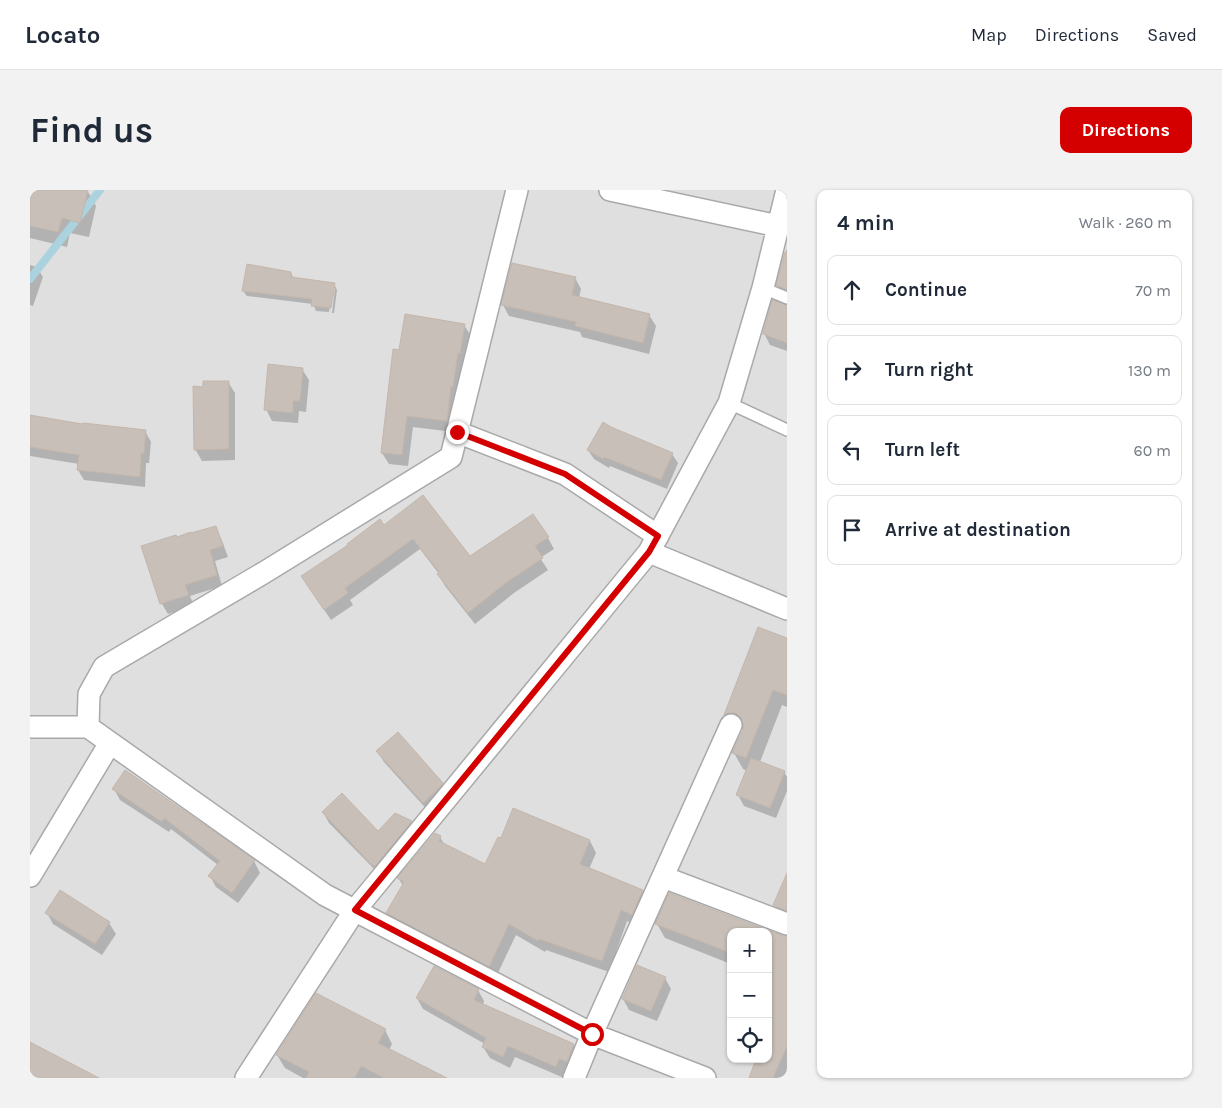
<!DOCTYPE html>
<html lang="en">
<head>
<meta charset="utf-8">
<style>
  :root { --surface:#fff; --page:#f2f2f3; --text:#1f2937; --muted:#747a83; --line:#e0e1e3; --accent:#d40000 }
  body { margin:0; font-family:Karla,sans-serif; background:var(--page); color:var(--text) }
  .controls { position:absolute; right:15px; bottom:15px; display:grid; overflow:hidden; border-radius:10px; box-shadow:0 1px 4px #0004 }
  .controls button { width:45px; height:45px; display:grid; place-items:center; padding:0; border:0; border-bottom:1px solid var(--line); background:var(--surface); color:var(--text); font:25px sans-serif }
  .stop { position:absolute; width:15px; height:15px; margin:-11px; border:4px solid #d40000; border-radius:50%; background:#fff }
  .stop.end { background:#d40000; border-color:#fff; box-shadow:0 1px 5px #0008 }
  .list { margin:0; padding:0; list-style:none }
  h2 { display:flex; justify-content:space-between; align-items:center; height:65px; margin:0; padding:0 20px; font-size:21px }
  h2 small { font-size:16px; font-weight:400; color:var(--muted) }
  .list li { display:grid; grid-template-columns:32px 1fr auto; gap:15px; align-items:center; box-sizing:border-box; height:70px; margin:0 10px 10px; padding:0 10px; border:1px solid var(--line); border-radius:10px }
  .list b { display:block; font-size:19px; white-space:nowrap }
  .list em { font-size:16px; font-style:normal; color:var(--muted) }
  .icon { flex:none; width:28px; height:28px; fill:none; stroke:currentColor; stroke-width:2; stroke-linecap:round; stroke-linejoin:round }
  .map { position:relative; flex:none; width:757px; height:888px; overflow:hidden; border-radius:10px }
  header { display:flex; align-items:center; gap:30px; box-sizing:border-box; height:70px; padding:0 25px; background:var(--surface); border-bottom:1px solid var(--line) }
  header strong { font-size:24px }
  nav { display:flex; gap:28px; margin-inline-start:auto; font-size:18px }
  .intro { display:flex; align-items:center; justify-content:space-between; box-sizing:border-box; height:120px; padding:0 30px }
  h1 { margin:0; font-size:35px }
  .button { padding:12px 22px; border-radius:10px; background:var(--accent); color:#fff; font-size:18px; font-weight:700 }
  main { display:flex; gap:30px; padding:0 30px }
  aside { flex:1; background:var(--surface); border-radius:10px; box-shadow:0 1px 4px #0004 }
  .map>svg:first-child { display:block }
  .residential { fill:#e0dfdf; fill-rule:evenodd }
  .shadow { fill:#0003 }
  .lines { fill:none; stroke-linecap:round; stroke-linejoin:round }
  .stream { stroke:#aad3df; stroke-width:8 }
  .building { fill:#c7bfb8; stroke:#c4b6ab }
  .lane-casing { stroke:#a9a9a9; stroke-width:14 }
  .street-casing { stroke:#a9a9a9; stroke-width:24 }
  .lane { stroke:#fff; stroke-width:11 }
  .street { stroke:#fff; stroke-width:21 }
  .route { stroke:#d40000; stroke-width:6 }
</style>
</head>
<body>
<header>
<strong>Locato</strong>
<nav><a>Map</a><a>Directions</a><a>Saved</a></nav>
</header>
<div class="intro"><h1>Find us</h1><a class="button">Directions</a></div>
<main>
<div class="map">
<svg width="757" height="888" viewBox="0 0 757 888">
  <rect width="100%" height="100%" fill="#f2efe9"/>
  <path class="residential" d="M0 0H757V888H0ZM701 742H738V869H701Z"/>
  <path class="shadow" d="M0 0H57L66 16 59 47 40 43 37 57 0 48Z
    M757 58V108L754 107 748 95Z
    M0 75 7 77 13 87 3 116 0 115Z
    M261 83 264 89 304 94 307 100 304 123H302L305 98H303L299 122 286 121 283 114 217 106 213 101Z
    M545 88 551 99 549 108 619 125 626 136 619 164 552 147 550 142 479 126 473 115Z
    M757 117V161L740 155 734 143Z
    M434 135 441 146 423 242 383 237 378 276 359 274 352 263Z
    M272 179 279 190 276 222 269 221 268 233 242 231 236 219Z
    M198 192 205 203V270L172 271 165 259 174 199Z
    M0 226 54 235 115 241 121 252 119 273H116L115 297 54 290 48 280 49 274 0 266Z
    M558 260 642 264 648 273 637 299 580 276 579 278 564 269Z
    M185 337 191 348 198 367 185 371 192 396 160 406 164 416 138 424 132 414 113 357Z
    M354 337 440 368 518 348 524 359 510 368 518 380 484 403 445 434 415 396 408 384H409L390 359 320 410 323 415 301 430 279 397Z
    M729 438 757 449V517L752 515 730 572 754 582 757 587V601L746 628 714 616 708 605 717 581 713 579 704 563 714 539H709L704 541 695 525Z
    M347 561 412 594 419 605 400 623 354 572Z
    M84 599 224 671 230 683 208 713 186 697 180 686 188 675 141 639 139 642 90 610Z
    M484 619 560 651 566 663 559 679 612 701 619 713 609 736 597 731 579 782 516 760 515 762 486 745 466 787 365 734 358 723 373 696 369 689 410 647 415 656 456 676 471 650Z
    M293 622 348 643 381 632 387 642 349 684 299 633Z
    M757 687V731L753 730 745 715Z
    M640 704 752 747H757V888H720L738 869V742H701V774L635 748 627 734Z
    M17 723 79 733 86 744 72 765 23 734Z
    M635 788 641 799 627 831 599 820 593 809Z
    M448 800 454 811 453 815 544 855 550 866 534 888 485 867 480 878 460 868 453 857 455 854 393 819 387 808Z
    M355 840 362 854 359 860 414 888H273L255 878 247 865Z
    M0 853 66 888H0Z"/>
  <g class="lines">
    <path class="stream" d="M0 89 70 0"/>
  </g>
  <path class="building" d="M0 0H58L50 33 32 28 28 42 0 36Z
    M755 62H757V100L746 95Z
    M482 73 546 87 542 105 620 124 613 153 545 136 546 132 471 115Z
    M217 74 261 82V87L305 93 301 118 281 116 282 109 212 101Z
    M742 110 757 115V153L733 144Z
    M375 124 435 134 430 164 428 163 423 197 421 196 417 231 377 226 372 265 351 263 363 159 369 160Z
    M238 174 273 178 270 211H263V223L234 220Z
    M173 191H199V259L164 260 163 196 173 197Z
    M0 225 52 234 53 233 116 240 114 263H111L110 287 47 280 49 265 0 257Z
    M573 232 581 237 643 263 631 290 574 267 573 269 557 260Z
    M393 305 440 366 503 324 519 347 505 356 513 368 477 392 438 423 407 384 409 382 383 349 315 398 318 403 294 420 271 386 318 355 317 354 350 329 354 335Z
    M186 336 193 356 180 360 187 385 155 395 159 405 130 414 111 356 146 345 147 347 161 342V343Z
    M728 437 757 448V505L743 500 716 568 702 563 713 540V534L711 528 706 523H699L694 525Z
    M368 542 413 593 407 600 393 613 346 561Z
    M721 568 755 581 740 618 706 605Z
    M95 580 225 670 202 703 178 686 190 671 134 628 132 632 82 599Z
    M312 603 348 641 365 623 382 631 345 676 341 674 292 622Z
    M483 618 560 650 550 674 613 700 602 725 591 720 572 771 509 749 508 751 479 734 459 777 356 723 374 692 367 688 405 643 411 646 409 651 455 674 468 647 471 648Z
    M757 683V721L743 715Z
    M30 700 80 732 65 754 15 723Z
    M639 703 753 746H757V856L743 888H719L726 869H738V742H701V763L625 734Z
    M607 775 636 787 621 821 592 809Z
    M404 776 449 799 444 810 544 854 537 872 529 869 526 877 478 856 473 867 452 857 456 848 386 808Z
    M286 803 356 839 348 853 417 888H354L331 876 325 888H276L279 882 246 865Z
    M0 852 69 888H8L0 884Z"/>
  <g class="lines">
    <defs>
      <path id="lane" d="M733 98 757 108
        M699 213 757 240"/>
      <path id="street" d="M580 0 748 36
        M427 242 535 284 628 346
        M619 362 699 213 733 98 757 0
        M0 537H58L295 705 562 844 675 888
        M58 537 59 504 74 477 235 382 421 267 487 0
        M0 686 80 553
        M633 687 757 734
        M216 888 325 720 619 362 757 419
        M544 888 562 844 701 535"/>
    </defs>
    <use href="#lane" class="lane-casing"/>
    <use href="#street" class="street-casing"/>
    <use href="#lane" class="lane"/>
    <use href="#street" class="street"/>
  </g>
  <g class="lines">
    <path class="route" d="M427 242 535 284 628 346 619 362 325 720 562 844"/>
  </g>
</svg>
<div class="controls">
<button>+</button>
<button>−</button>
<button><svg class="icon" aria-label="locate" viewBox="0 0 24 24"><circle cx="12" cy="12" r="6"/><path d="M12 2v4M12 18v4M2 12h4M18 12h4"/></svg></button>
</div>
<div class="stop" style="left:562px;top:844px"></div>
<div class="stop end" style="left:427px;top:242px"></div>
</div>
<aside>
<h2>4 min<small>Walk · 260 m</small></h2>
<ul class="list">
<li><svg class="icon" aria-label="ahead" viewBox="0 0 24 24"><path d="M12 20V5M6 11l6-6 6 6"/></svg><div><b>Continue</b></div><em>70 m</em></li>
<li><svg class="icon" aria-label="right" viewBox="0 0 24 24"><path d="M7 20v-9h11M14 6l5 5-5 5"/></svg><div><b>Turn right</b></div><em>130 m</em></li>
<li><svg class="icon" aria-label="left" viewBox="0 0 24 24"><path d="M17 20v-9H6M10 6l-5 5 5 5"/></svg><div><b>Turn left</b></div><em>60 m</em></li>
<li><svg class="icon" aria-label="arrive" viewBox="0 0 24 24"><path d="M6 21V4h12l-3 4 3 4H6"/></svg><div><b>Arrive at destination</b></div></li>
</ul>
</aside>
</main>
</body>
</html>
